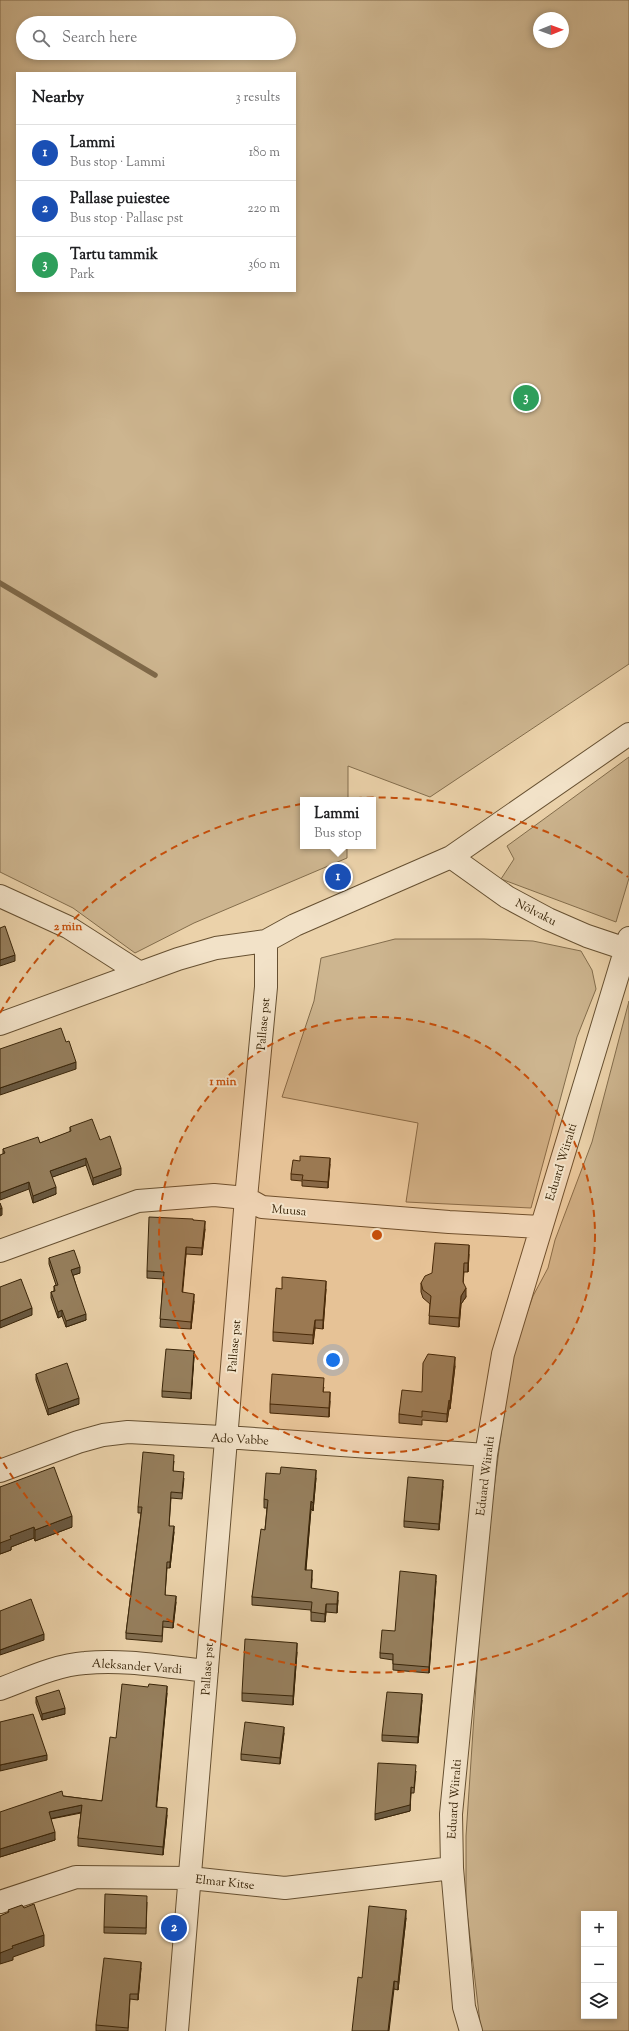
<!DOCTYPE html>
<html lang="en">
<head>
<meta charset="utf-8">
<style>
  :root { --surface:#fff; --page:#f2f2f2; --text:#202124; --muted:#757577; --line:#e0e0e0; --accent:#8f2418 }
  body { margin:0; font-family:"Sorts Mill Goudy",serif; background:var(--page); color:var(--text) }
  .controls { position:absolute; right:12px; bottom:12px; display:grid; overflow:hidden; border-radius:0px; box-shadow:0 2px 6px #0003 }
  .controls button { width:36px; height:36px; display:grid; place-items:center; padding:0; border:0; border-bottom:1px solid var(--line); background:var(--surface); color:var(--text); font:20px sans-serif }
  .compass { position:absolute; left:533px; top:12px; width:36px; height:36px; border-radius:50%; background:var(--surface); box-shadow:0 2px 6px #0003; rotate:89deg }
  .you { position:absolute; left:333px; top:1360px; width:14px; height:14px; margin:-10px; border:3px solid #fff; border-radius:50%; background:#1a73e8; box-shadow:0 0 0 6px #1a73e833 }
  .badge { display:grid; place-items:center; width:26px; height:26px; border-radius:50%; background:var(--accent); color:#fff; font-size:13px; font-weight:700 }
  .pin { position:absolute; translate:-50% -50%; border:2px solid #fff; box-shadow:0 1px 4px #0006 }
  .popup { position:absolute; left:300px; top:797px; width:76px; height:52px; box-sizing:border-box; display:grid; place-content:center; border-radius:0px; background:var(--surface); filter:drop-shadow(0 1px 3px #0005); font-size:13px; white-space:nowrap; color:var(--muted) }
  .popup b { font-size:15px; color:var(--text) }
  .popup::after { content:''; position:absolute; left:50%; top:100%; margin-left:-8px; border:8px solid transparent; border-top-color:var(--surface) }
  .list { margin:0; padding:0; list-style:none }
  h2 { display:flex; justify-content:space-between; align-items:center; height:52px; margin:0; padding:0 16px; font-size:17px }
  h2 small { font-size:13px; font-weight:400; color:var(--muted) }
  .list li { display:grid; grid-template-columns:26px 1fr auto; gap:12px; align-items:center; box-sizing:border-box; height:56px; padding:0 16px; border-top:1px solid var(--line) }
  .list b { display:block; font-size:15px; white-space:nowrap }
  .list p { margin:0; font-size:13px; white-space:nowrap; color:var(--muted) }
  .list em { font-size:13px; font-style:normal; color:var(--muted) }
  .icon { flex:none; width:22px; height:22px; fill:none; stroke:currentColor; stroke-width:2; stroke-linecap:round; stroke-linejoin:round }
  .map { position:relative; flex:none; width:629px; height:2031px; overflow:hidden }
  .search { position:absolute; background:var(--surface); box-shadow:0 2px 6px #0003; left:16px; top:16px; width:280px; height:44px; display:flex; align-items:center; gap:10px; box-sizing:border-box; padding:0 14px; border-radius:22px; color:var(--muted); font-size:15px }
  .panel { position:absolute; background:var(--surface); box-shadow:0 2px 6px #0003; left:16px; top:72px; width:280px; height:220px; border-radius:0px }
  .map>svg:first-child { display:block }
  .green { fill:#cdb58f; stroke:#836d4c; fill-rule:evenodd }
  .lines { fill:none; stroke-linecap:round; stroke-linejoin:round }
  .stream { stroke:#7f6949; stroke-width:5.5 }
  .minor-casing { stroke:#665031; stroke-width:24 }
  .minor { stroke:#f2e2c8; stroke-width:22 }
  .wall { fill:#816d50; stroke:#392509 }
  .shaded-wall { fill:#695941; stroke:#392509 }
  .building { fill:#967f5d; stroke:#392509 }
  .ring { fill:none; stroke:#c54f0b; stroke-width:2; stroke-dasharray:7 5 }
  .labels { text-anchor:middle; stroke-width:4; stroke-linejoin:round; paint-order:stroke }
  .street-label { font-size:12px; fill:#392509; stroke:#f2e2c8 }
  .centre { fill:#c54f0b; stroke:#f2e2c8; stroke-width:2 }
  .ring-label { font-size:12px; text-anchor:middle; font-weight:bold; fill:#c54f0b; stroke:#f2e2c8; stroke-width:4; stroke-linejoin:round; paint-order:stroke }
</style>
</head>
<body>
<div class="map">
<svg width="629" height="2031" viewBox="0 0 629 2031">
  <rect width="100%" height="100%" fill="#ebd2aa"/>
  <filter id="stains"><feTurbulence type="fractalNoise" baseFrequency=".005" numOctaves="4"/><feColorMatrix values="0 0 0 0 .2 0 0 0 0 .09 0 0 0 0 .02 0 0 0 .5 -.17"/></filter>
  <radialGradient id="worn" r=".72"><stop offset=".6" stop-color="#630" stop-opacity="0"/><stop offset="1" stop-color="#630" stop-opacity=".3"/></radialGradient>
  <path class="green" d="M0 0H629V664L430 797 348 766V800H303V846H347V858L194 923 135 953 73 908 0 872ZM539 18H563V42H539ZM23 23H289V53H23ZM17 73H295V291H17Z
    M629 757V878L616 922 501 879 514 859 507 846Z
    M395 939H484L533 941 581 951 592 970 596 989 577 1037 531 1208 406 1202 418 1123 282 1097 314 1001 321 958Z
    M629 1001V2031H481L466 1904V1836L484 1566 511 1357 533 1296 548 1268 555 1240 592 1142ZM584 1914H614V2016H584Z"/>
  <g class="lines">
    <path class="stream" d="M0 583 155 675"/>
    <defs>
      <path id="minor" d="M451 857 507 897 548 919 587 936 629 950
        M0 896 68 927 140 973
        M0 1024 178 959 216 948 266 941 295 925 451 857 629 734
        M0 1251 138 1201 214 1195 246 1198 262 1207 449 1222 541 1227
        M0 1471 78 1442 103 1435 128 1432 240 1438 486 1455
        M0 1689C27 1679 56 1665 85 1663 125 1659 167 1667 207 1671
        M0 1902 76 1877 190 1878 285 1888 452 1868
        M177 2031 246 1198 266 987V941
        M471 2031 464 2007 452 1868 451 1814 486 1455 503 1354 629 938"/>
    </defs>
    <use href="#minor" class="minor-casing"/>
    <use href="#minor" class="minor"/>
  </g>
  <path class="wall" d="M70 1127 100 1140 121 1175 93 1185 86 1165 52 1177 56 1194 33 1203 29 1189 3 1154V1149L40 1143 70 1132Z
    M300 1161 330 1164 328 1188 302 1186V1181L291 1180V1174Z
    M193 1220 205 1229 202 1255 186 1254 182 1292 194 1301 191 1329 160 1327 163 1279 147 1278V1271Z
    M469 1254 468 1272H464L463 1284 466 1297 461 1304 459 1327 429 1324 430 1304 423 1298 421 1292V1283Z
    M49 1258 80 1273 73 1275 86 1320 66 1327 62 1316 58 1318 51 1298V1292L54 1291V1286L56 1285 49 1264Z
    M326 1289 323 1329 315 1328 313 1344 273 1341V1332Z
    M194 1357 191 1399 162 1397V1391Z
    M455 1366 450 1409H449L447 1422 422 1420V1425L399 1423V1414L422 1392Z
    M36 1374 79 1404 48 1415 36 1380Z
    M324 1387 323 1392 330 1401 329 1417 270 1413V1404Z
    M174 1461 173 1471 184 1478 182 1499 171 1498 169 1526 174 1532 170 1568H167L165 1595 176 1602 173 1628 163 1627 162 1642 126 1639V1633L141 1513H138V1507Z
    M316 1478 313 1511 311 1509 306 1570 312 1579 311 1589 338 1600 337 1613 326 1612 325 1622 311 1621V1610L252 1605V1597L265 1530 267 1508H264V1499Z
    M443 1486 439 1530 404 1527V1521Z
    M0 1487 72 1527 35 1541 34 1538 11 1547V1550L0 1554Z
    M436 1581 429 1673 393 1670V1660L380 1658V1653L395 1631Z
    M297 1652 293 1705 242 1701V1693Z
    M167 1693 156 1807 167 1815 163 1855 78 1846V1838L81 1813 51 1819 55 1840 0 1857 63 1796 102 1801 116 1738Z
    M36 1697 65 1714 42 1720 36 1703Z
    M422 1700 418 1743 382 1741V1735Z
    M284 1733 280 1764 241 1760V1754Z
    M416 1771 414 1793H411L410 1811 375 1820Z
    M147 1902 146 1934 104 1933V1927Z
    M406 1918 398 1990 394 1989 362 1978Z
    M141 1968 138 2000 130 1999 128 2031H96V2025Z"/>
  <path class="shaded-wall" d="M15 955V961L0 966V960Z
    M76 1062V1069L0 1095V1088Z
    M86 1158V1165L50 1178V1171Z
    M330 1158V1164L328 1188V1182Z
    M121 1168V1175L93 1185V1178Z
    M29 1182V1189L0 1200V1193Z
    M56 1187V1194L33 1203V1196Z
    M2 1208V1215L0 1216V1209Z
    M205 1221V1229L202 1255V1248Z
    M469 1245V1254L468 1272V1263Z
    M186 1247V1254L182 1300V1292Z
    M80 1267V1273L71 1276V1270Z
    M326 1281V1289L323 1329V1320Z
    M466 1288V1297L461 1304 459 1327V1318L461 1296Z
    M194 1294V1301L191 1329V1322Z
    M32 1308V1315L0 1328V1321Z
    M62 1310V1316L58 1318V1312Z
    M86 1314V1320L66 1327V1321Z
    M315 1320V1328L313 1344V1335Z
    M194 1351V1357L191 1399V1393Z
    M455 1357V1366L450 1409V1401Z
    M330 1392V1401L329 1417V1408Z
    M79 1398V1404L48 1415V1409Z
    M449 1400V1409L447 1422V1414Z
    M316 1470V1478L313 1511V1503Z
    M443 1480V1486L439 1530V1524Z
    M311 1501V1509L305 1578V1570Z
    M72 1516V1527L35 1541V1530Z
    M174 1526V1532L170 1568V1562Z
    M34 1527V1538L11 1547V1550L0 1554V1543L10 1536Z
    M312 1570V1579L311 1597V1588Z
    M436 1575V1581L429 1673V1667Z
    M338 1592V1600L337 1613V1604Z
    M176 1596V1602L173 1628V1622Z
    M326 1604V1612L325 1622V1614Z
    M44 1634V1640L0 1655V1650Z
    M297 1643V1652L293 1705V1696Z
    M167 1686V1693L156 1814V1807Z
    M422 1694V1700L418 1743V1737Z
    M65 1708V1714L42 1720V1714Z
    M284 1727V1733L280 1764V1758Z
    M47 1755V1760L0 1771V1765Z
    M411 1787 410 1811 375 1820V1814Z
    M82 1805V1812L49 1819V1812Z
    M167 1808V1815L163 1855V1847Z
    M55 1832V1840L0 1857V1849Z
    M406 1910V1918L398 1990V1982Z
    M44 1935V1946L13 1957V1960L0 1964V1953L12 1946Z
    M141 1962V1968L138 2000V1994Z
    M394 1981V1989L389 2031H388Z"/>
  <path class="building" d="M5 926 15 955 0 960V928Z
    M61 1028 66 1042 69 1041 76 1062 0 1088V1049Z
    M92 1119 100 1140 110 1136 121 1168 93 1178 86 1158 50 1171 56 1187 33 1196 29 1182 0 1193V1155L5 1153 3 1149 38 1137 40 1143 71 1131 70 1127Z
    M300 1156 330 1158 328 1182 302 1180 303 1175 291 1174 293 1160 300 1161Z
    M0 1203 2 1208 0 1209Z
    M149 1217 193 1219V1220L205 1221 202 1248 186 1247 182 1292 194 1294 191 1322 160 1319 164 1272 147 1271Z
    M435 1243 469 1245 468 1263H464L463 1282 466 1288 461 1296 459 1318 429 1316 431 1296 423 1290 421 1283 425 1276 432 1273Z
    M74 1250 80 1267 71 1270 86 1314 66 1321 62 1310 58 1312 51 1292 55 1291 54 1286 58 1285 49 1258Z
    M282 1277 326 1281 323 1320H315L313 1335 273 1332 276 1288 282 1289Z
    M21 1279 32 1308 0 1321V1287Z
    M166 1349 194 1351 191 1393 162 1391Z
    M428 1354 455 1357 450 1401 449 1400 447 1414 422 1411V1417L399 1414 402 1390 422 1392 423 1363Z
    M67 1363 79 1398 48 1409 36 1374Z
    M272 1374 324 1378 323 1392H330L329 1408 270 1404Z
    M143 1452 174 1455 173 1471 184 1472 182 1493 171 1492 169 1526H174L170 1562H167L165 1595 176 1596 173 1622 163 1621 162 1636 126 1633 142 1507H138Z
    M54 1467 72 1516 35 1530 34 1527 10 1536 11 1539 0 1543V1487Z
    M281 1467 316 1470 313 1503 311 1501 305 1570H312L311 1588 338 1592 337 1604H326L325 1614 311 1612 312 1602 252 1597 261 1529 265 1530 268 1500 264 1499 266 1473 280 1474Z
    M408 1477 443 1480 439 1524 404 1521Z
    M400 1571 436 1575 429 1667 393 1664V1654L380 1653 382 1630 395 1631Z
    M31 1599 44 1634 0 1650V1611Z
    M245 1639 297 1643 293 1696 242 1693Z
    M122 1684 148 1687 149 1684 167 1686 156 1807 167 1808 163 1847 78 1838 82 1805 49 1812 55 1832 0 1849V1812L62 1791 63 1796 102 1801 110 1737 116 1738Z
    M59 1690 65 1708 42 1714 36 1697Z
    M387 1692 422 1694 418 1737 382 1735Z
    M33 1714 47 1755 0 1765V1722Z
    M245 1722 284 1727 280 1758 241 1754Z
    M378 1763 416 1765 414 1788 411 1787 410 1805 375 1814Z
    M105 1894 147 1896 146 1928 104 1927Z
    M34 1904 44 1935 12 1946 13 1948 0 1953V1916L9 1912 8 1910 22 1905 24 1908Z
    M369 1906 406 1910 398 1982 394 1981 388 2031H352L358 1977 362 1978Z
    M104 1958 141 1962 138 1994H130L128 2028 96 2025Z"/>
  <circle cx="377" cy="1235" r="218" fill="#c54f0b" fill-opacity=".12"/>
  <g class="ring">
    <circle cx="377" cy="1235" r="218"/>
    <path d="M628 1593A437 437 0 0 1 0 1457M0 1013A437 437 0 0 1 628 877"/>
  </g>
  <g class="labels">
    <g class="street-label">
      <text transform="translate(536 912) rotate(27)" y="4">Nõlvaku</text>
      <text transform="translate(263 1024) rotate(-85)" y="4">Pallase pst</text>
      <text transform="translate(561 1162) rotate(-73)" y="4">Eduard Wiiralti</text>
      <text transform="translate(289 1210) rotate(5)" y="4">Muusa</text>
      <text transform="translate(234 1346) rotate(-85)" y="4">Pallase pst</text>
      <text transform="translate(240 1439) rotate(3)" y="4">Ado Vabbe</text>
      <text transform="translate(485 1476) rotate(-83)" y="4">Eduard Wiiralti</text>
      <text transform="translate(137 1666) rotate(4)" y="4">Aleksander Vardi</text>
      <text transform="translate(207 1669) rotate(-86)" y="4">Pallase pst</text>
      <text transform="translate(454 1799) rotate(-86)" y="4">Eduard Wiiralti</text>
      <text transform="translate(225 1882) rotate(6)" y="4">Elmar Kitse</text>
    </g>
  </g>
  <circle cx="377" cy="1235" r="6" class="centre"/>
  <g class="ring-label">
    <text x="68" y="930">2 min</text>
    <text x="223" y="1085">1 min</text>
  </g>
  <rect width="100%" height="100%" filter="url(#stains)"/>
  <rect width="100%" height="100%" fill="url(#worn)"/>
</svg>
<div class="controls">
<button>+</button>
<button>−</button>
<button><svg class="icon" aria-label="layers" viewBox="0 0 24 24"><path d="M12 4l9 5-9 5-9-5zM3 14l9 5 9-5"/></svg></button>
</div>
<svg class="compass" viewBox="-18 -18 36 36"><path d="M0-13l5 13h-10z" fill="#e53935"/><path d="M0 13l5-13h-10z" fill="#757577"/></svg>
<div class="you"></div>
<div class="pin badge" style="left:338px;top:877px;background:#1a4fb4">1</div>
<div class="popup"><b>Lammi</b>Bus stop</div>
<div class="pin badge" style="left:174px;top:1928px;background:#1a4fb4">2</div>
<div class="pin badge" style="left:526px;top:398px;background:#2e9e5b">3</div>
<div class="search"><svg class="icon" aria-label="search" viewBox="0 0 24 24"><circle cx="10" cy="10" r="6"/><path d="M15 15l6 6"/></svg>Search here</div>
<section class="panel">
<h2>Nearby<small>3 results</small></h2>
<ul class="list">
<li><span class="badge" style="background:#1a4fb4">1</span><div><b>Lammi</b><p>Bus stop · Lammi</p></div><em>180 m</em></li>
<li><span class="badge" style="background:#1a4fb4">2</span><div><b>Pallase puiestee</b><p>Bus stop · Pallase pst</p></div><em>220 m</em></li>
<li><span class="badge" style="background:#2e9e5b">3</span><div><b>Tartu tammik</b><p>Park</p></div><em>360 m</em></li>
</ul>
</section>
</div>
</body>
</html>
